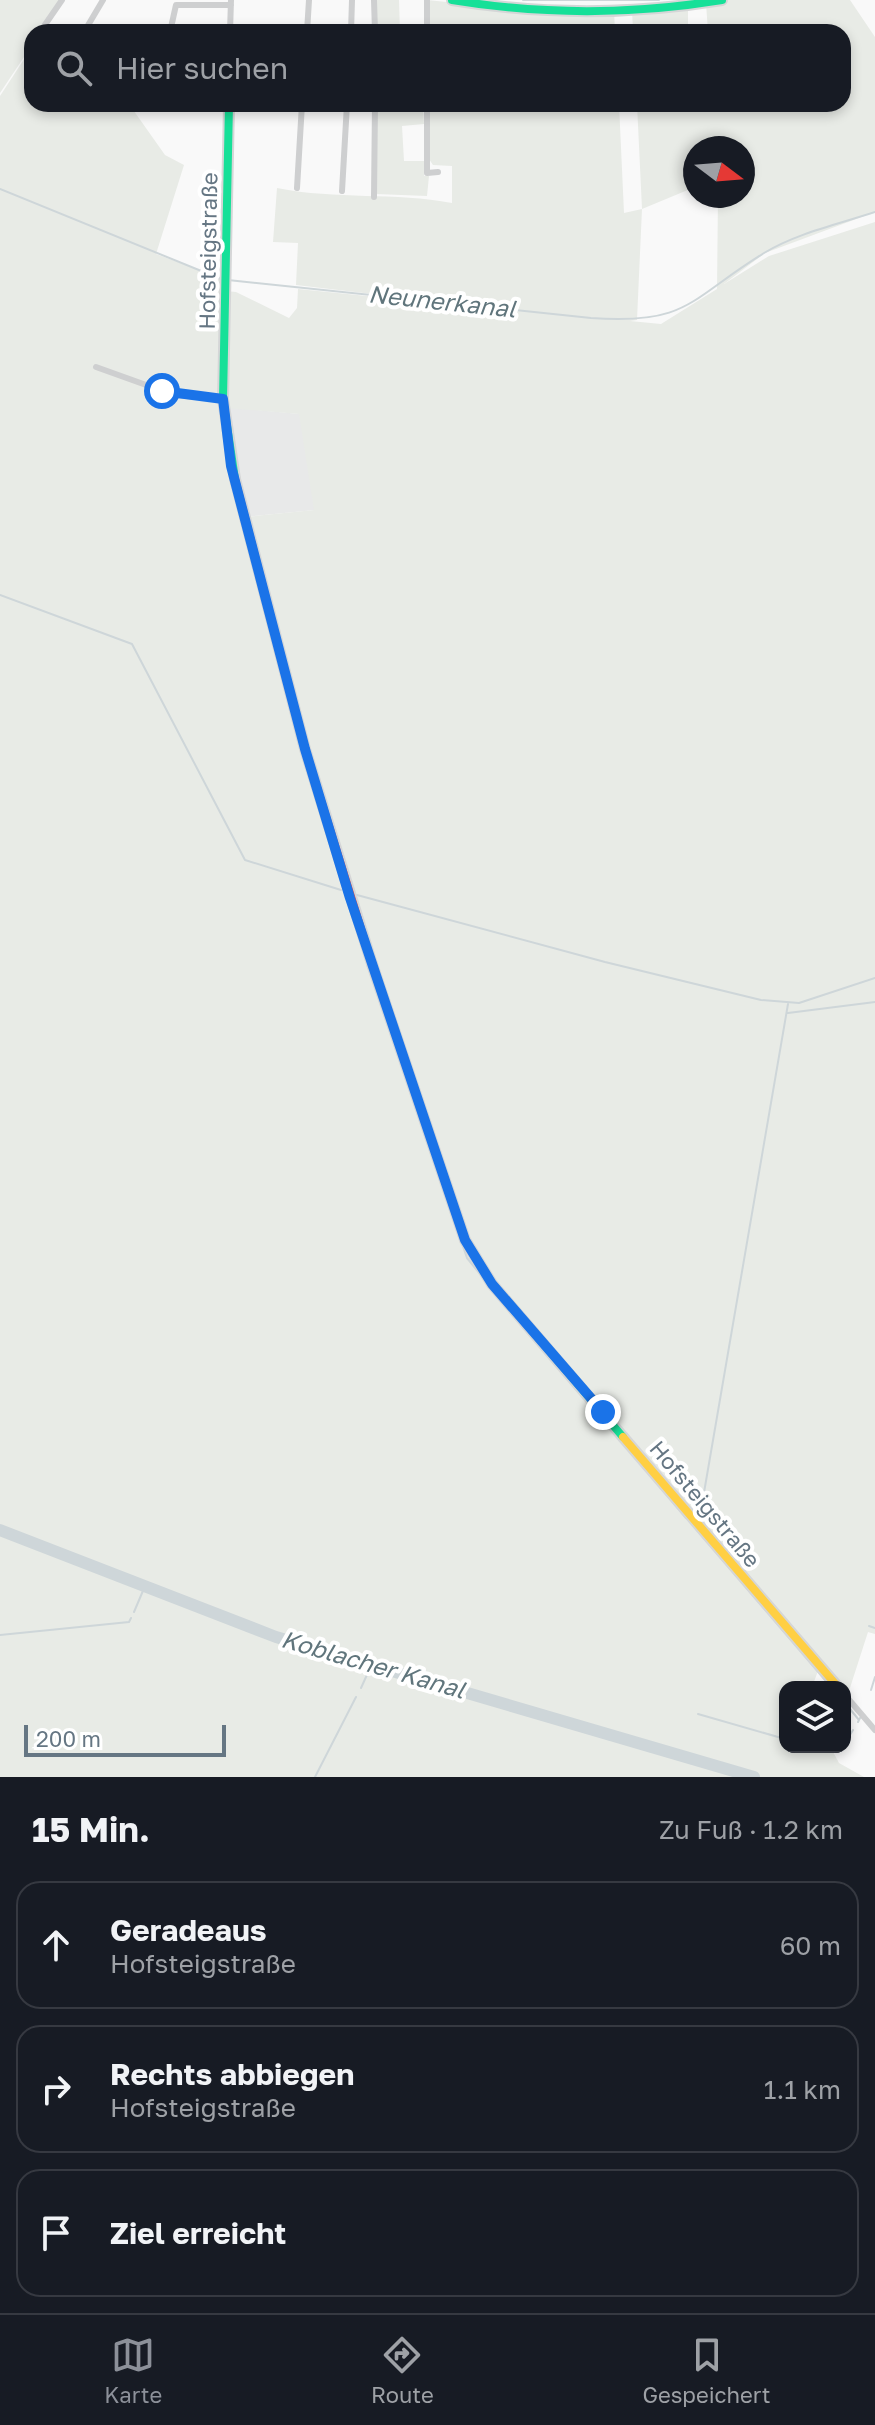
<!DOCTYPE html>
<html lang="de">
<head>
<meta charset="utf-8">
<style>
  :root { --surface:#171b24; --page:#20242c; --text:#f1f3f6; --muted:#9ea1a6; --line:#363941; --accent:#8c9099 }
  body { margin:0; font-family:"Golos Text",sans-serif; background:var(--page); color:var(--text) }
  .controls { position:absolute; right:24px; bottom:24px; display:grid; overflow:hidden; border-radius:16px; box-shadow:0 4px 12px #0003 }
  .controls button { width:72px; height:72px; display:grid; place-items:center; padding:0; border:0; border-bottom:2px solid var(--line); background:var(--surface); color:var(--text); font:40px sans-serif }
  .compass { position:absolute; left:683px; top:136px; width:72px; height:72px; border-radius:50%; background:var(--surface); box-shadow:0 4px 12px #0003; rotate:106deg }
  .scale { position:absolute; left:24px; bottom:20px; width:202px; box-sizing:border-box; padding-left:8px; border:4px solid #657683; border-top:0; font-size:22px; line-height:28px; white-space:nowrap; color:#657683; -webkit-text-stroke:6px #fff; paint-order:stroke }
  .stop { position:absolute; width:24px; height:24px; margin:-18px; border:6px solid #1a73e8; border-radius:50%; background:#fff }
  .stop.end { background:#1a73e8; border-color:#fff; box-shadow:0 2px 8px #0008 }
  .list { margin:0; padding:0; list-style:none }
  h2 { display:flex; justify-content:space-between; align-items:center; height:104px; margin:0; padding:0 32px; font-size:34px }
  h2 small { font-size:26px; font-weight:400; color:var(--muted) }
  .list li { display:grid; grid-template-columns:52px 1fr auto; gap:24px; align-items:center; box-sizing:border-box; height:128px; margin:0 16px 16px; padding:0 16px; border:2px solid var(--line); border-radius:24px }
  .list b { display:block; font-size:30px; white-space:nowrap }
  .list p { margin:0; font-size:26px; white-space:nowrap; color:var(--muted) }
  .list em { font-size:26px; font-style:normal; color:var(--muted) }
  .icon { flex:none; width:44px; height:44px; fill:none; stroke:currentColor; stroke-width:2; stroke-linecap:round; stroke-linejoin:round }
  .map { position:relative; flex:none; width:875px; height:1777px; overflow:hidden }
  .search { position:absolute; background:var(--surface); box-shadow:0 4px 12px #0003; left:24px; right:24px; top:24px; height:88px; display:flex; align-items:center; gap:20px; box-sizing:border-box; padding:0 28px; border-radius:24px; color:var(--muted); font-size:30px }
  .sheet { height:536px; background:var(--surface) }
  nav { display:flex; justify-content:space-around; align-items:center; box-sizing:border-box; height:112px; border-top:2px solid var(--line); background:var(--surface); font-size:22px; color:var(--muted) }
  nav a { display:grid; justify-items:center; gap:4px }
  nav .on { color:var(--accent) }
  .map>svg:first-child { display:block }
  .built { fill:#e8e9e9 }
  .green { fill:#e8ebe6; fill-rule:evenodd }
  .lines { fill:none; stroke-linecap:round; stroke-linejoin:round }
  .stream { stroke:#ced6d9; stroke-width:2 }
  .river { stroke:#ced6d9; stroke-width:12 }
  .fast-casing { stroke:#d5d6d7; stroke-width:12 }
  .slow-casing { stroke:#d5d6d7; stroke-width:12 }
  .jam-casing { stroke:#d5d6d7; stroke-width:12 }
  .street { stroke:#cecfd0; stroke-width:6 }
  .fast { stroke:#16e098; stroke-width:8 }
  .slow { stroke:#ffcf43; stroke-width:8 }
  .jam { stroke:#f24e42; stroke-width:8 }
  .route { stroke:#1a73e8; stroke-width:10 }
  .labels { text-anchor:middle; stroke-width:8; stroke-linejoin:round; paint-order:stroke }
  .street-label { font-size:22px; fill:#657683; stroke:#fff }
  .water-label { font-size:24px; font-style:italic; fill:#60757c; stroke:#fff }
</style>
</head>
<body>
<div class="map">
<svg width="875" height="1777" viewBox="0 0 875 1777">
  <rect width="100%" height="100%" fill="#f9f9f9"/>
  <path class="built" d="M226 407 300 414 315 510 245 517Z"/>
  <path class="green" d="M0 0H62L40 32H32V45L0 93Z
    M376 0H399L400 32H376Z
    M427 0 524 10H614L615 32H427Z
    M722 0H850L875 37V212L765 253 724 284 769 256 875 222V1634L868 1632 848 1694 821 1663 812 1687H785V1747L831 1748 839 1763 864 1777H0V96L32 47V104H129L165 155 184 165 156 254 226 280V291L236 292 289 318 297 308 298 289 524 312 296 285 298 243 273 242 277 188C337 200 395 192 452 203V166L433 165 429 159 428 104H619L624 213 642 209 637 104H843V32H708L706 3ZM695 148H743V196H718L717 289 661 324 630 321 637 320 642 209 695 187ZM226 408 299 414 314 510 245 517ZM467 1255 503 1290 727 1552 726 1553Z
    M632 9H688V32H633Z
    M376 104H423L424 124 402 126 404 161H424V176H429L427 196 376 194Z"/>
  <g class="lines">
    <path class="stream" d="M523 0H659
      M0 189 221 279
      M228 280 591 318C689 325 689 299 764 253 797 233 839 224 875 212
      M0 595 132 644 245 860 341 890
      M357 895 605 962 761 1000 799 1003 875 978
      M788 1013 875 1002
      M408 1085 467 1258 515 1317
      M535 1340 562 1372
      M634 1456 686 1518
      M701 1510 788 1004
      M696 1529 831 1687
      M134 1612 145 1586
      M869 1626 875 1628
      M0 1635 129 1622 131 1618
      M361 1688 371 1666
      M871 1690 875 1677
      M845 1703 859 1720
      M698 1714 785 1739
      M858 1722 860 1718
      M845 1743 853 1730
      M811 1747 830 1752 841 1747
      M315 1777 356 1697"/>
    <path class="river" d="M0 1530 276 1637 754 1777"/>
    <defs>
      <path id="fast" d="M452 0C543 15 631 15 722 0
        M229 104 223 399 235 479
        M372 964 465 1240 492 1284 623 1437"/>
      <path id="slow" d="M623 1437 838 1687"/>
      <path id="jam" d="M235 479 305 749 372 964"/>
    </defs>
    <use href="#fast" class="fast-casing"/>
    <use href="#slow" class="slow-casing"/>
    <use href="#jam" class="jam-casing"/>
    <path class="street" d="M374 0 375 32
      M427 0V32
      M40 32 62 0
      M84 32 103 0
      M170 32 176 5H231
      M230 32 231 0
      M307 32 309 0
      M351 32 352 0
      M427 104V173L438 172
      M297 188 302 104
      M342 191 347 104
      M374 197 375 104
      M96 367 174 395 223 399
      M845 1695 875 1730"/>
    <use href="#fast" class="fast"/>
    <use href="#slow" class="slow"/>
    <use href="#jam" class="jam"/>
  </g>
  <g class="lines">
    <path class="route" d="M162 391 223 399 231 466 305 749 350 898 465 1240 492 1284 603 1412"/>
  </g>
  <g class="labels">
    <g class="street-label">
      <text transform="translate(208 251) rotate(-89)" y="8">Hofsteigstraße</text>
      <text transform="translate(705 1504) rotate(50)" y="8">Hofsteigstraße</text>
    </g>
    <g class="water-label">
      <text transform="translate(442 302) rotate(6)" y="8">Neunerkanal</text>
      <text transform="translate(373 1665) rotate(16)" y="8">Koblacher Kanal</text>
    </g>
  </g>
</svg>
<div class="controls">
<button><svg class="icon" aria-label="layers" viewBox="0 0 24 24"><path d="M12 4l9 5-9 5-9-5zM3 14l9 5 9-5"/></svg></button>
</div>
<svg class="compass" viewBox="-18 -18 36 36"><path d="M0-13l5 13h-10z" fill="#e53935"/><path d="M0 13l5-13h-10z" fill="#9ea1a6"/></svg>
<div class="scale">200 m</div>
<div class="stop" style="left:162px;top:391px"></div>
<div class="stop end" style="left:603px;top:1412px"></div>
<div class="search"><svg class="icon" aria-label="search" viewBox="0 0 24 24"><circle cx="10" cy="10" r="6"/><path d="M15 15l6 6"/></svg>Hier suchen</div>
</div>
<section class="sheet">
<h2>15 Min.<small>Zu Fuß · 1.2 km</small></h2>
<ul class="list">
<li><svg class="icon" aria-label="ahead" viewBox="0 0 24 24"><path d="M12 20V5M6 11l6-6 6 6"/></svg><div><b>Geradeaus</b><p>Hofsteigstraße</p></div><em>60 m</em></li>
<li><svg class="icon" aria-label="right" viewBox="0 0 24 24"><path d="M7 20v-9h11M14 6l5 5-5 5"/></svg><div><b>Rechts abbiegen</b><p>Hofsteigstraße</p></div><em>1.1 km</em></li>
<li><svg class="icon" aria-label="arrive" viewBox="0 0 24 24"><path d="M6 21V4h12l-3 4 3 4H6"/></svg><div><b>Ziel erreicht</b></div></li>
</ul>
</section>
<nav>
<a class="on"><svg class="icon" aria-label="map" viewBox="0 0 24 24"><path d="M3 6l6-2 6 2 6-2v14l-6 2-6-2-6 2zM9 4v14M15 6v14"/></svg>Karte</a>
<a><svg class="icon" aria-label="directions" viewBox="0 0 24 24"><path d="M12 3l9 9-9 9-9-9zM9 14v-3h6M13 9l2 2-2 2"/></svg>Route</a>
<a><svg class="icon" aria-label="saved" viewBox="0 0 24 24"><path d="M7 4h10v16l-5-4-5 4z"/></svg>Gespeichert</a>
</nav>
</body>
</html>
